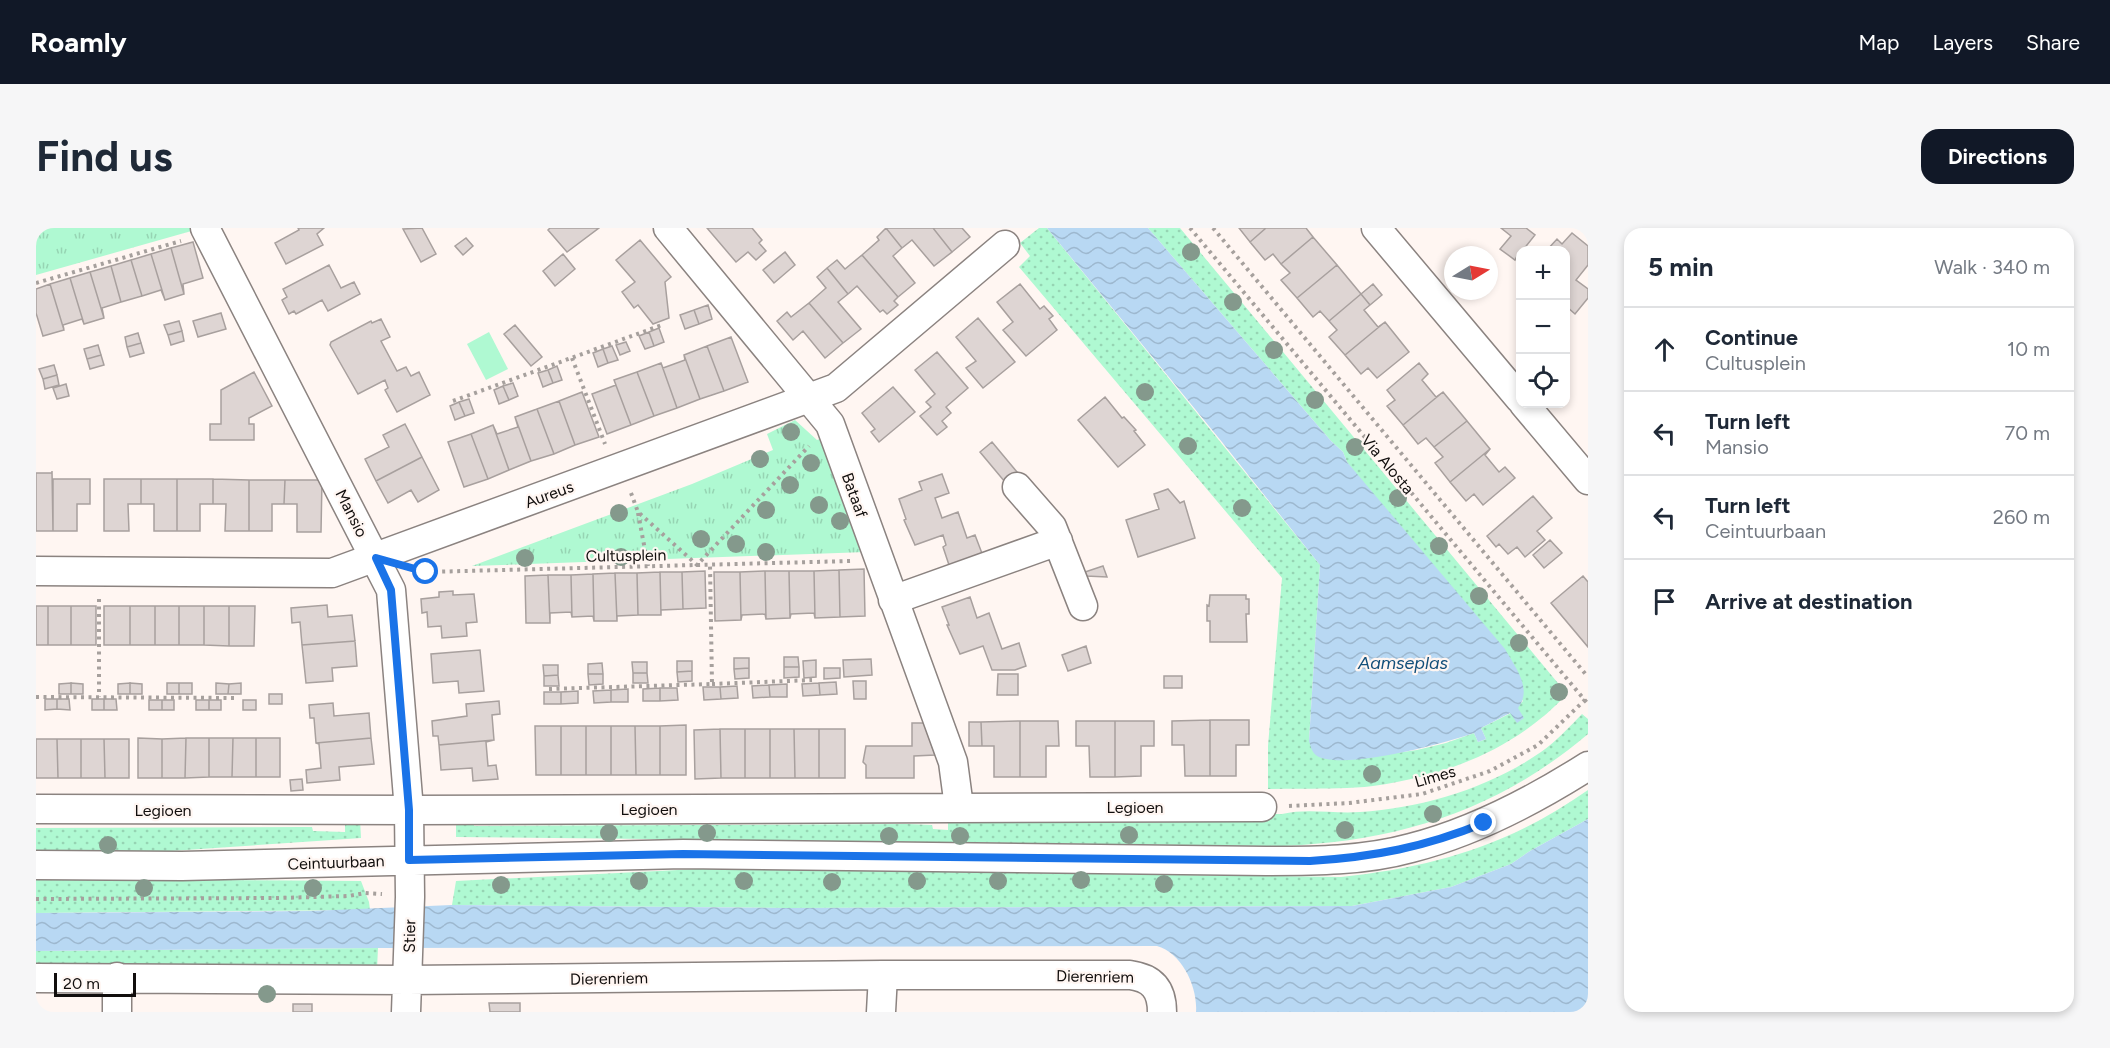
<!DOCTYPE html>
<html lang="en">
<head>
<meta charset="utf-8">
<style>
  :root { --surface:#fff; --page:#f6f6f7; --text:#1f2937; --muted:#747a83; --line:#e0e1e3; --accent:#111827 }
  body { margin:0; font-family:Figtree,sans-serif; background:var(--page); color:var(--text) }
  .controls { position:absolute; right:18px; top:18px; display:grid; overflow:hidden; border-radius:12px; box-shadow:0 3px 9px #0003 }
  .controls button { width:54px; height:54px; display:grid; place-items:center; padding:0; border:0; border-bottom:2px solid var(--line); background:var(--surface); color:var(--text); font:30px sans-serif }
  .compass { position:absolute; left:1408px; top:18px; width:54px; height:54px; border-radius:50%; background:var(--surface); box-shadow:0 3px 9px #0003; rotate:80deg }
  .scale { position:absolute; left:18px; bottom:15px; width:82px; box-sizing:border-box; padding-left:6px; border:3px solid #110e0d; border-top:0; font-size:16px; line-height:21px; white-space:nowrap; color:#110e0d; -webkit-text-stroke:4px #fff6f2; paint-order:stroke }
  .stop { position:absolute; width:18px; height:18px; margin:-14px; border:4px solid #1a73e8; border-radius:50%; background:#fff }
  .stop.end { background:#1a73e8; border-color:#fff; box-shadow:0 2px 6px #0008 }
  .list { margin:0; padding:0; list-style:none }
  h2 { display:flex; justify-content:space-between; align-items:center; height:78px; margin:0; padding:0 24px; font-size:26px }
  h2 small { font-size:20px; font-weight:400; color:var(--muted) }
  .list li { display:grid; grid-template-columns:39px 1fr auto; gap:18px; align-items:center; box-sizing:border-box; height:84px; padding:0 24px; border-top:2px solid var(--line) }
  .list b { display:block; font-size:22px; white-space:nowrap }
  .list p { margin:0; font-size:20px; white-space:nowrap; color:var(--muted) }
  .list em { font-size:20px; font-style:normal; color:var(--muted) }
  .icon { flex:none; width:33px; height:33px; fill:none; stroke:currentColor; stroke-width:2; stroke-linecap:round; stroke-linejoin:round }
  .map { position:relative; flex:none; width:1552px; height:784px; overflow:hidden; border-radius:18px }
  header { display:flex; align-items:center; gap:36px; box-sizing:border-box; height:84px; padding:0 30px; background:var(--accent); color:#fff }
  header strong { font-size:28px }
  nav { display:flex; gap:33px; margin-inline-start:auto; font-size:21px }
  .intro { display:flex; align-items:center; justify-content:space-between; box-sizing:border-box; height:144px; padding:0 36px }
  h1 { margin:0; font-size:42px }
  .button { padding:15px 27px; border-radius:18px; background:var(--accent); color:#fff; font-size:21px; font-weight:700 }
  main { display:flex; gap:36px; padding:0 36px }
  aside { flex:1; background:var(--surface); border-radius:18px; box-shadow:0 3px 9px #0003 }
  .map>svg:first-child { display:block }
  .grass { fill:url(#grass-dots) }
  .park { fill:url(#park-tufts) }
  .pitch { fill:#aff9d2 }
  .water { fill:url(#water-waves) }
  .building { fill:#ded5d3; stroke:#a8a09e; stroke-width:1.5 }
  .lines { fill:none; stroke-linecap:round; stroke-linejoin:round }
  .minor-casing { stroke:#8b8380; stroke-width:31 }
  .path { stroke:#a6a09d; stroke-width:4; stroke-dasharray:3 4.5; stroke-linecap:butt }
  .minor { stroke:#fff; stroke-width:28 }
  .tree { fill:#84998c }
  .route { stroke:#1a73e8; stroke-width:8 }
  .labels { text-anchor:middle; stroke-width:4.5; stroke-linejoin:round; paint-order:stroke }
  .street-label { font-size:16px; fill:#110e0d; stroke:#fff6f2 }
  .water-label { font-size:18px; font-style:italic; fill:#124f7a; stroke:#fff6f2 }
</style>
</head>
<body>
<header>
<strong>Roamly</strong>
<nav><a>Map</a><a>Layers</a><a>Share</a></nav>
</header>
<div class="intro"><h1>Find us</h1><a class="button">Directions</a></div>
<main>
<div class="map">
<svg width="1552" height="784" viewBox="0 0 1552 784">
  <defs>
    <pattern id="grass-dots" width="8" height="8" patternUnits="userSpaceOnUse" patternTransform="scale(1.5)"><rect width="8" height="8" fill="#aff9d2"/><path d="M2 2h.1M6 6h.1" fill="none" stroke="#96d4b3" stroke-width="1.8" stroke-linecap="round"/></pattern>
    <pattern id="park-tufts" width="24" height="20" patternUnits="userSpaceOnUse" patternTransform="scale(1.5)"><rect width="24" height="20" fill="#aff9d2"/><path d="M3 7l-1-3M5 7V3M7 7l1-3M15 17l-1-3M17 17v-4M19 17l1-3" fill="none" stroke="#96d4b3"/></pattern>
    <pattern id="water-waves" width="16" height="10" patternUnits="userSpaceOnUse" patternTransform="scale(1.5)"><rect width="16" height="10" fill="#b8d8f3"/><path d="M0 5q4-4 8 0t8 0" fill="none" stroke="#9db8cf"/></pattern>
  </defs>
  <rect width="100%" height="100%" fill="#fff6f2"/>
  <path class="grass" d="M1003 0H1011L1284 337 1273 513 1310 532 1381 522 1410 515 1438 505 1442 514 1450 511 1445 500 1475 485 1487 473 1311 234 1307 224 1295 213 1112 0H1144L1531 466C1480 521 1410 548 1337 558 1303 562 1266 560 1232 561V518L1246 350 983 39 994 28 984 15Z
    M1546 486 1552 491V506C1461 583 1363 613 1246 618L420 609V591L437 590 438 598 872 596 896 597 897 601 912 602V589L1013 588V595L1157 594V586H1246C1272 580 1297 586 1324 584 1387 580 1453 560 1505 524 1521 513 1533 499 1546 486Z
    M1552 562V591L1494 623 1475 636 1415 659 1316 678 750 680 416 677 420 653 662 641 1305 649C1399 639 1474 617 1552 562Z
    M309 591H324L325 610 120 624 0 623V600L266 599H276L277 603 309 604Z
    M0 651 325 653 333 674 334 682 0 685Z
    M342 720 341 741 0 743V723Z"/>
  <path class="park" d="M0 0H157L159 2 0 47Z
    M759 192 781 212 789 209 830 324 436 338 656 256 737 222 731 206Z"/>
  <path class="pitch" d="M453 104 472 141 450 152 431 116Z"/>
  <path class="water" d="M1011 0H1112L1295 213 1307 224 1311 234 1469 421C1479 439 1497 461 1482 480L1488 490 1481 495 1474 485 1445 500 1450 511 1442 514 1438 505C1407 516 1312 541 1283 529 1276 526 1275 519 1273 513L1284 337 1186 214Z
    M1552 591V784H1160C1162 759 1146 725 1121 718L342 720 0 723V685L274 683 416 677 750 680 1316 678 1415 659 1475 636 1494 623Z"/>
  <path class="building" d="M262 0H288L281 6 287 17 250 36 239 15 263 2Z
    M386 0 400 26 385 34 367 1Z
    M514 0H563L531 24 512 2Z
    M671 0H716L726 12 723 15 730 23 720 32 712 24 700 34Z
    M850 0 866 20 857 28 879 55 862 69 826 27 843 12 841 9Z
    M850 0H897L916 24 898 38 876 12 866 20Z
    M897 0H926L934 9 916 24Z
    M1203 0H1230L1214 14Z
    M1230 0H1270L1277 9 1245 36 1237 26 1229 32 1214 14Z
    M1465 0H1490L1499 7 1487 22H1484L1479 32 1464 21 1475 8Z
    M1536 5 1552 18V37L1540 52 1552 61V70L1539 86 1530 78V22H1511L1521 11 1526 16Z
    M1277 9 1301 37 1261 70 1245 52 1254 45 1245 36Z
    M430 10 437 18 427 27 419 18Z
    M604 12 635 49 629 54 633 90 617 96 602 77 598 80 586 64 599 54 580 32Z
    M157 14 167 50 147 56 148 66 135 20Z
    M135 20 148 66 129 72 115 26Z
    M749 24 759 37 738 55 727 42Z
    M115 26 129 72 125 62 106 68 95 32Z
    M527 26 539 41 519 58 507 43Z
    M826 27 862 69 858 73 862 77 851 86 847 82 844 84 821 58 812 66 791 40 801 32 809 41Z
    M95 32 106 68 85 74 75 38Z
    M293 37 305 60 318 54 324 66 292 83 286 72 260 86 258 83 253 86 246 72 251 69 247 61Z
    M1301 37 1325 66 1293 93 1284 83 1277 89 1261 70Z
    M75 38 85 74 66 80 68 90 54 44Z
    M791 40 812 66 802 74 825 101 807 115 773 75 790 60 781 49Z
    M54 44 68 90 48 96 34 50Z
    M34 50 48 96 46 91 27 97 28 102 14 56Z
    M14 56 28 102 7 108 0 85V61Z
    M984 56 1004 81 1008 78 1017 88 1013 91 1021 102 990 128 967 102 977 94 961 74Z
    M1337 56 1346 67 1334 77 1325 66Z
    M1325 66 1334 77 1328 82 1342 99 1349 94 1309 127 1293 109 1301 102 1293 93Z
    M773 75 807 115 789 130 767 103 757 112 741 93 751 84 755 89Z
    M672 77 676 91 663 96 658 82Z
    M658 82 663 96 649 101 644 87Z
    M185 85 190 101 162 109 157 93Z
    M942 90 979 134 947 160 930 140 940 133 920 109Z
    M345 91 354 109 345 113 361 143 370 139 375 148 383 144 394 167 361 184 349 162 352 160 349 152 322 166 294 117 295 114 335 93 336 95Z
    M143 93 146 103 132 107 128 97Z
    M1349 94 1373 124 1341 150 1332 140 1325 146 1309 127Z
    M479 97 506 129 495 138 468 106Z
    M623 100 628 114 618 118 613 104Z
    M146 103 148 113 135 117 132 107Z
    M613 104 618 118 609 121 603 108Z
    M102 105 105 115 91 119 89 109Z
    M695 109 712 154 688 163 671 118Z
    M590 114 594 123 584 127 580 117Z
    M105 115 108 125 94 129 91 119Z
    M62 117 65 127 51 131 48 121Z
    M576 118 582 132 572 135 567 121Z
    M671 118 688 163 664 171 648 127Z
    M567 121 572 135 562 139 557 125Z
    M901 124 932 160 910 179 915 185 906 193 911 199 901 207 884 188 895 179 890 174 899 166 879 142Z
    M65 127 68 137 54 141 51 131Z
    M648 127 664 171 641 180 625 135 627 140 649 132Z
    M625 135 641 180 618 188 601 144Z
    M1383 135 1392 146 1386 152 1400 169 1407 164 1367 197 1351 178 1359 172 1351 162Z
    M18 137 21 147 7 151 3 141Z
    M521 138 526 152 517 155 512 142Z
    M512 142 517 155 507 159 502 145Z
    M218 144 236 178 213 190V196H218V212H174V196H185V162Z
    M601 144 618 188 595 197 578 152Z
    M21 147 23 157 9 161 7 151Z
    M578 152 595 197 571 206 556 166 580 157Z
    M477 155 482 168 473 172 467 158Z
    M30 156 33 168 21 171 17 160Z
    M467 158 473 172 463 176 458 162Z
    M857 159 879 184 843 214 835 204 839 201 826 185Z
    M546 164 563 209 539 217 523 173Z
    M1407 164 1431 193 1398 219 1390 210 1382 216 1367 197Z
    M1069 169 1086 190 1088 189 1100 202 1098 203 1109 217 1082 239 1042 192Z
    M433 171 438 185 429 188 423 174Z
    M523 173 539 217 518 226 501 181Z
    M423 174 429 188 419 192 414 178Z
    M501 181 518 226 495 233 479 189Z
    M479 189 495 233 473 242 457 197 461 206 482 199Z
    M1431 193 1454 221 1414 254 1399 235 1407 229 1398 219Z
    M369 196 386 229 340 253 329 231 353 219 347 207Z
    M457 197 473 242 452 251 435 206Z
    M435 206 452 251 428 259 412 214Z
    M956 214 981 244 969 254 944 224Z
    M1454 221 1449 227 1463 244 1469 239 1479 250 1447 277 1438 266 1430 273 1414 254Z
    M386 229 403 262 382 274 375 262 352 275 340 253Z
    M16 243 17 303H0V245H16Z
    M906 246 913 265 899 270 906 290 922 284 931 310 939 307 947 328 914 340 907 319 910 317 907 307 879 317 868 292 870 291 863 271 886 262 883 254Z
    M17 251H54V276H41V303H17Z
    M68 251H105V276H92L93 303H68Z
    M105 251H141V303H118V276H105Z
    M141 251H177V276H164V303H141Z
    M177 251 213 252V303H189L190 276H177Z
    M213 252H249L248 276H236V303H213Z
    M249 252H286L285 304H261V276H248Z
    M1132 261 1144 275 1148 273 1159 310 1102 329 1090 292 1123 281 1118 266Z
    M1497 268 1516 290 1501 303 1509 312 1489 329 1481 319 1472 326 1463 316 1460 319 1451 308Z
    M1514 312 1526 325 1508 340 1497 327Z
    M1067 338 1071 349 1050 348 1049 344Z
    M828 341 829 388 804 389 803 342Z
    M803 342 804 389 779 390 778 343Z
    M669 343 670 380 647 381 646 344Z
    M729 343H753L754 390 730 391Z
    M729 343 730 391 729 386 706 387 705 392 704 344Z
    M753 343H778L779 390 778 385 755 386 754 390Z
    M624 344 625 387H602L601 345Z
    M624 344H646L647 381 625 382V387Z
    M678 344H704L705 392 679 393Z
    M579 345 581 393H558L557 346Z
    M579 345H601L602 387 581 388V393Z
    M557 346 558 393 557 388 536 389 535 347Z
    M512 347 514 395H490L489 348Z
    M512 347H535L536 389 535 384 514 385V395Z
    M1547 348 1552 354V419L1515 375Z
    M417 363V367L438 366 441 394 430 395 431 408 406 410 405 398 392 399 391 384 386 385 385 371 403 369V364Z
    M1174 367H1210V371H1213V386H1210L1211 414H1174V393H1171V377L1173 378Z
    M934 369 941 390 953 385 966 421 983 415 990 438 979 442H956L947 418 924 426 911 397H913L906 379Z
    M291 377 292 389 316 387 319 413 266 417 264 394 256 395 255 380Z
    M0 378H12V417H0Z
    M12 378H35V417H12Z
    M35 378H60V417H35Z
    M68 378H94V417H68Z
    M94 378H119V417H94Z
    M119 378H143V417H119Z
    M143 378H168V417H143Z
    M168 378H193V418L168 417Z
    M193 378H219L218 418H193Z
    M319 413 321 438 296 440 297 453 270 455 266 417Z
    M1050 418 1055 435 1032 443 1026 427Z
    M444 422 448 463 423 465 422 453 397 455 395 426Z
    M748 429H762L763 439H748Z
    M698 430H713V440L698 441Z
    M835 431 836 447 808 449 807 432Z
    M780 432V449L768 450 767 433Z
    M641 433H656V443L641 444Z
    M596 434H611V445H597Z
    M566 435 567 446H552V436Z
    M507 437H522V447L508 448Z
    M748 439H763V449L748 450Z
    M713 440V450L699 451 698 441Z
    M788 440H804V450L788 451Z
    M656 443V453L642 454 641 444Z
    M597 445H611L612 455H597Z
    M552 446H567V456L553 457Z
    M962 446H982V467H961Z
    M522 447 523 458H508V448Z
    M1128 448H1146V460H1128Z
    M817 453H830V471H818Z
    M800 454 801 466 784 467 783 455Z
    M35 455 47 456V466H35Z
    M35 455V466H23V456Z
    M94 455 106 456V466H94Z
    M94 455V466H82V456Z
    M131 455H143V466H131Z
    M143 455H156V466H143Z
    M180 455 193 456 192 466H180Z
    M205 455V466H192L193 456Z
    M783 455 784 467 767 468 766 456Z
    M751 456V469H734L733 457Z
    M733 457 734 469 717 470 716 458Z
    M701 458 702 470 685 471 684 459Z
    M667 459H684L685 471 668 472Z
    M624 460V473H607V461Z
    M624 460H641L642 472 624 473Z
    M592 461V474H575V462Z
    M575 462V474L558 475 557 463Z
    M542 463V475L525 476V464Z
    M508 464H525V476H508Z
    M233 466H246V476H233Z
    M9 471H21V481L9 482Z
    M21 471H33L34 482 21 481Z
    M56 471H68V482H56Z
    M68 471H80L81 482H68Z
    M113 472H126V482H113Z
    M126 472H138V482H126Z
    M160 472H173V482H160Z
    M173 472H185V482H173Z
    M207 472H220V482H207Z
    M463 473 464 486 456 487 458 512 403 517 402 508H397L396 493 431 488 430 476Z
    M297 475 298 488 333 485 335 510 280 515 278 490H274L273 477Z
    M1174 492H1213V517H1200V548H1174Z
    M1174 492V548H1149L1148 517H1136V493Z
    M984 493V549H958V518H946L945 494Z
    M984 493H1022L1023 518H1010V549H984Z
    M1040 493H1079V549H1054L1053 518H1040Z
    M1079 493H1118V518H1105V548L1079 549Z
    M933 494H945L946 518H933Z
    M876 495H888L899 527 878 528V550H830V537L827 534 830 518H876Z
    M650 497V547H624V498Z
    M499 498H525V547H500Z
    M525 498H550V547H525Z
    M550 498H575V547H550Z
    M575 498H599L600 547H575Z
    M599 498H624V547H600Z
    M684 501H709V550H685Z
    M684 501 685 550 659 551 658 502Z
    M709 501H734V550H709Z
    M734 501H758L759 550H734Z
    M758 501H783V550H759Z
    M783 501H809V550H783Z
    M102 510 126 511V550H102Z
    M150 510H173V549L149 550Z
    M150 510 149 550H126V511Z
    M173 510H197L196 549H173Z
    M197 510H220V549H196Z
    M220 510H244V549H220Z
    M335 510 338 536 303 539 304 552 271 555 270 542 285 540 283 516 280 515Z
    M0 511H21L22 550H0Z
    M21 511H45V550H22Z
    M45 511H68L69 550H45Z
    M68 511H93V550H69Z
    M458 512 450 514 452 538 460 537 462 551 437 553 436 540 405 542 403 517Z
    M266 551 267 562 255 563 254 552Z
    M453 775H484V784H454Z
    M257 776H276V784H257Z"/>
  <g class="lines">
    <defs>
      <path id="minor" d="M169 0 355 362 373 582 374 669 370 784
        M632 0 794 196 917 534 923 579
        M1340 0 1484 171
        M1488 176 1552 252
        M981 259 1016 299 1047 378
        M0 343 296 345 800 160 969 17
        M857 372 1022 313
        M0 581 373 582 1226 579
        M0 637 146 638 647 626 1230 633C1278 633 1328 633 1375 620 1438 604 1497 573 1552 538
        M81 749V784
        M0 750 372 752 847 747H1094C1116 750 1126 761 1126 784
        M845 784 847 747"/>
    </defs>
    <use href="#minor" class="minor-casing"/>
    <path class="path" d="M1154 0 1552 476
      M1177 0 1552 449
      M0 55 145 13
      M536 130 569 216
      M417 173 626 97
      M595 265 602 284 661 337 773 218
      M602 285 612 338
      M384 342 390 344 815 333
      M63 371V469
      M676 456 776 452
      M513 461 676 456 674 337
      M0 469 202 470
      M1253 578 1313 575 1386 566 1454 543 1502 517 1552 469
      M0 671 242 670 313 668 329 665 346 666"/>
    <use href="#minor" class="minor"/>
  </g>
  <g class="tree">
    <circle cx="1155" cy="24" r="9"/>
    <circle cx="1197" cy="74" r="9"/>
    <circle cx="1238" cy="122" r="9"/>
    <circle cx="1109" cy="164" r="9"/>
    <circle cx="1279" cy="172" r="9"/>
    <circle cx="755" cy="204" r="9"/>
    <circle cx="1152" cy="218" r="9"/>
    <circle cx="1319" cy="219" r="9"/>
    <circle cx="724" cy="231" r="9"/>
    <circle cx="775" cy="235" r="9"/>
    <circle cx="754" cy="257" r="9"/>
    <circle cx="1362" cy="270" r="9"/>
    <circle cx="783" cy="277" r="9"/>
    <circle cx="1206" cy="280" r="9"/>
    <circle cx="730" cy="282" r="9"/>
    <circle cx="583" cy="285" r="9"/>
    <circle cx="804" cy="293" r="9"/>
    <circle cx="665" cy="311" r="9"/>
    <circle cx="700" cy="316" r="9"/>
    <circle cx="1403" cy="318" r="9"/>
    <circle cx="730" cy="324" r="9"/>
    <circle cx="585" cy="329" r="9"/>
    <circle cx="489" cy="330" r="9"/>
    <circle cx="1443" cy="368" r="9"/>
    <circle cx="1483" cy="415" r="9"/>
    <circle cx="1523" cy="464" r="9"/>
    <circle cx="1336" cy="546" r="9"/>
    <circle cx="1397" cy="586" r="9"/>
    <circle cx="1309" cy="602" r="9"/>
    <circle cx="573" cy="605" r="9"/>
    <circle cx="671" cy="605" r="9"/>
    <circle cx="1093" cy="607" r="9"/>
    <circle cx="853" cy="608" r="9"/>
    <circle cx="924" cy="608" r="9"/>
    <circle cx="72" cy="617" r="9"/>
    <circle cx="1045" cy="652" r="9"/>
    <circle cx="603" cy="653" r="9"/>
    <circle cx="708" cy="653" r="9"/>
    <circle cx="881" cy="653" r="9"/>
    <circle cx="962" cy="653" r="9"/>
    <circle cx="796" cy="654" r="9"/>
    <circle cx="1128" cy="656" r="9"/>
    <circle cx="465" cy="657" r="9"/>
    <circle cx="108" cy="660" r="9"/>
    <circle cx="277" cy="660" r="9"/>
    <circle cx="231" cy="766" r="9"/>
  </g>
  <g class="lines">
    <path class="route" d="M390 344 340 330 355 362 373 582V632L647 626 1274 633C1338 629 1389 619 1448 595"/>
  </g>
  <g class="labels">
    <g class="street-label">
      <text transform="translate(1352 236) rotate(50)" y="6">Via Alosta</text>
      <text transform="translate(513 266) rotate(-20)" y="6">Aureus</text>
      <text transform="translate(819 267) rotate(70)" y="6">Bataaf</text>
      <text transform="translate(316 285) rotate(63)" y="6">Mansio</text>
      <text transform="translate(590 327) rotate(-1)" y="6">Cultusplein</text>
      <text transform="translate(1399 548) rotate(-16)" y="6">Limes</text>
      <text x="1099" y="585">Legioen</text>
      <text x="613" y="587">Legioen</text>
      <text x="127" y="588">Legioen</text>
      <text transform="translate(300 634) rotate(-2)" y="6">Ceintuurbaan</text>
      <text transform="translate(373 708) rotate(-89)" y="6">Stier</text>
      <text transform="translate(1059 748) rotate(1)" y="6">Dierenriem</text>
      <text transform="translate(573 750) rotate(-1)" y="6">Dierenriem</text>
    </g>
    <g class="water-label">
      <text x="1367" y="441">Aamseplas</text>
    </g>
  </g>
</svg>
<div class="controls">
<button>+</button>
<button>−</button>
<button><svg class="icon" aria-label="locate" viewBox="0 0 24 24"><circle cx="12" cy="12" r="6"/><path d="M12 2v4M12 18v4M2 12h4M18 12h4"/></svg></button>
</div>
<svg class="compass" viewBox="-18 -18 36 36"><path d="M0-13l5 13h-10z" fill="#e53935"/><path d="M0 13l5-13h-10z" fill="#747a83"/></svg>
<div class="scale">20 m</div>
<div class="stop" style="left:390px;top:344px"></div>
<div class="stop end" style="left:1448px;top:595px"></div>
</div>
<aside>
<h2>5 min<small>Walk · 340 m</small></h2>
<ul class="list">
<li><svg class="icon" aria-label="ahead" viewBox="0 0 24 24"><path d="M12 20V5M6 11l6-6 6 6"/></svg><div><b>Continue</b><p>Cultusplein</p></div><em>10 m</em></li>
<li><svg class="icon" aria-label="left" viewBox="0 0 24 24"><path d="M17 20v-9H6M10 6l-5 5 5 5"/></svg><div><b>Turn left</b><p>Mansio</p></div><em>70 m</em></li>
<li><svg class="icon" aria-label="left" viewBox="0 0 24 24"><path d="M17 20v-9H6M10 6l-5 5 5 5"/></svg><div><b>Turn left</b><p>Ceintuurbaan</p></div><em>260 m</em></li>
<li><svg class="icon" aria-label="arrive" viewBox="0 0 24 24"><path d="M6 21V4h12l-3 4 3 4H6"/></svg><div><b>Arrive at destination</b></div></li>
</ul>
</aside>
</main>
</body>
</html>
